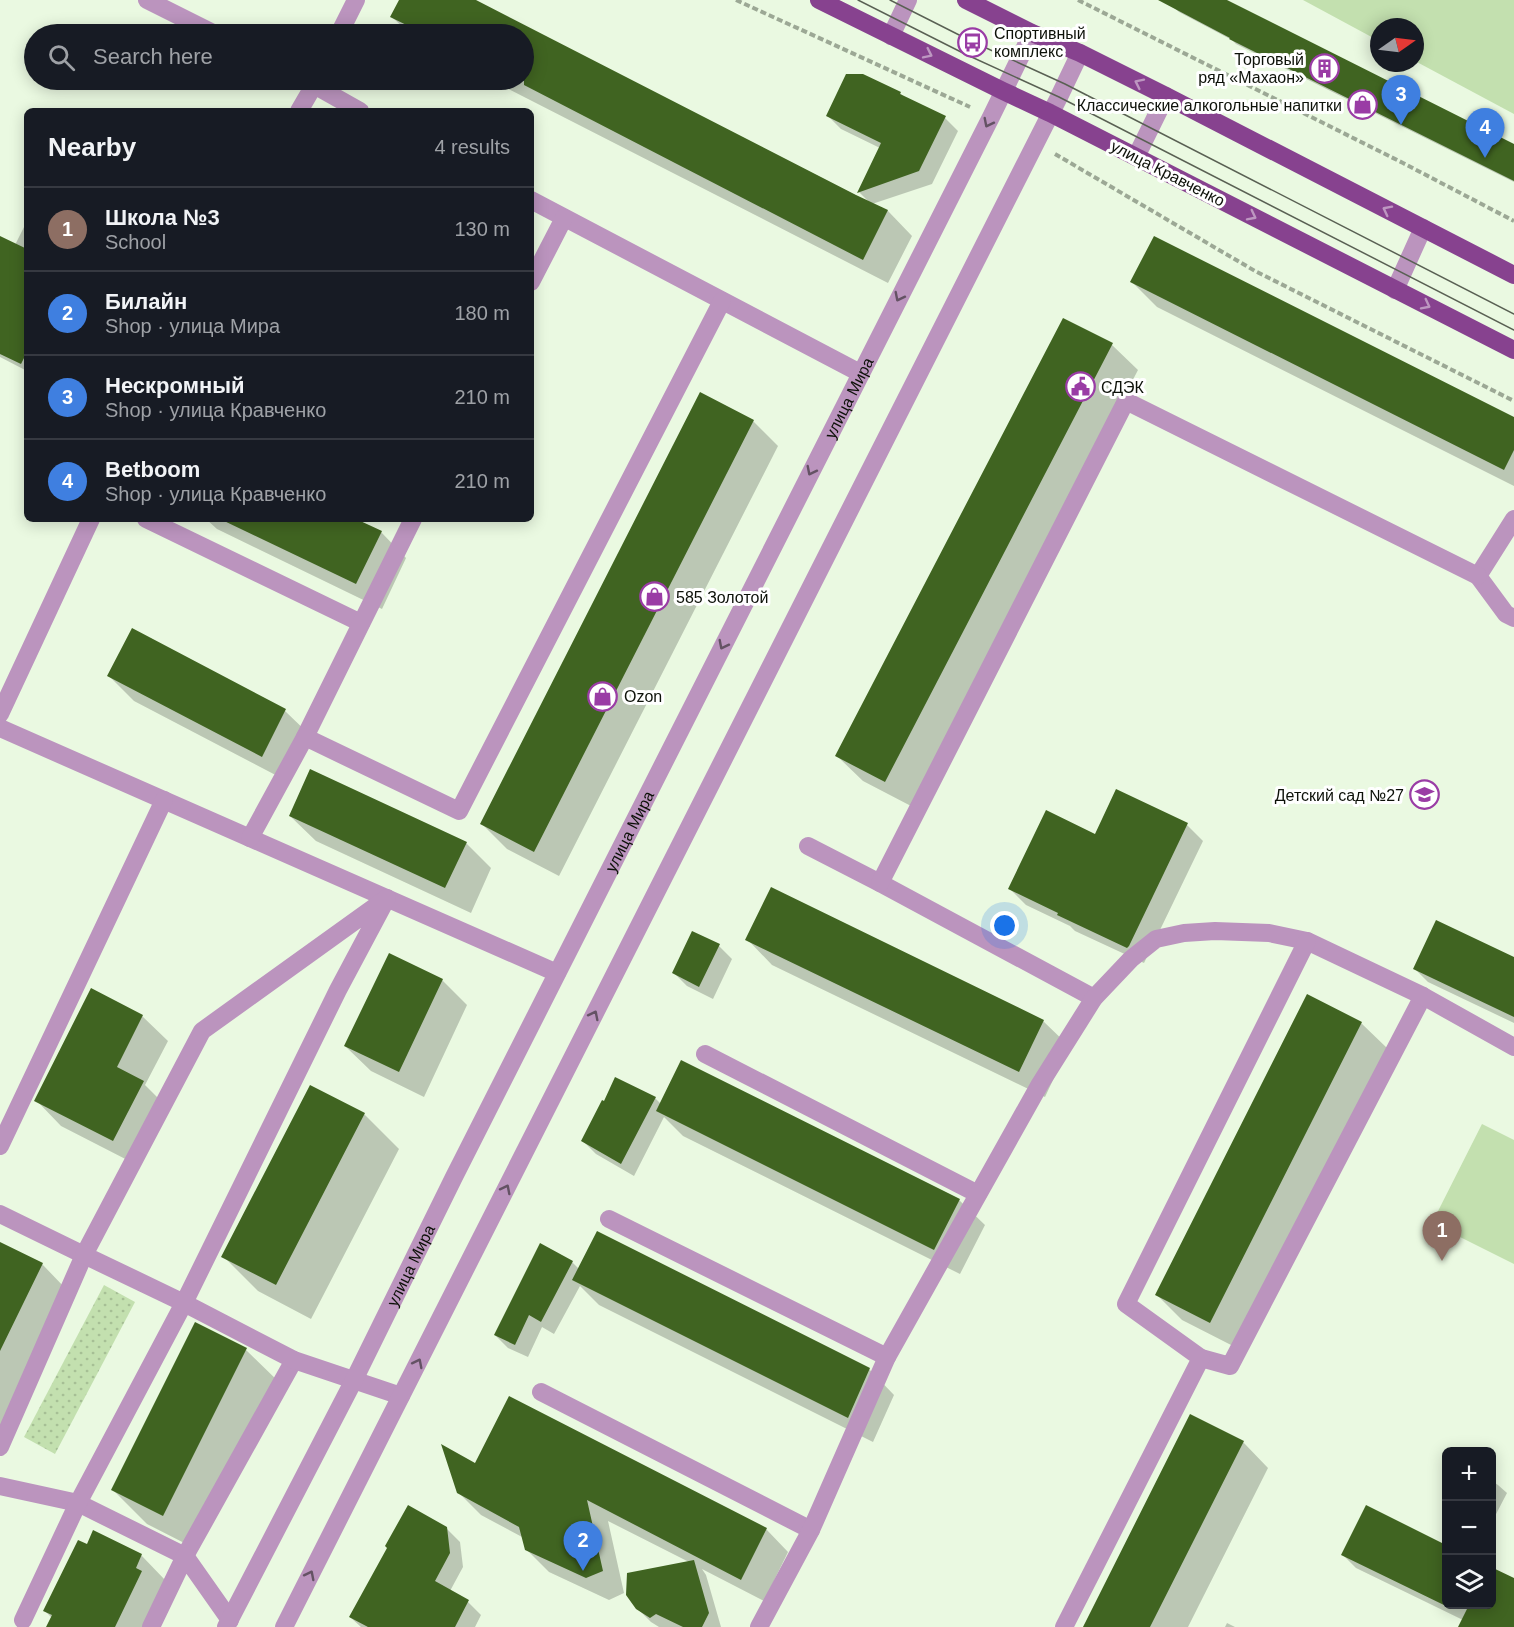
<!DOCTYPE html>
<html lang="en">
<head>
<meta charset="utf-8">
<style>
  :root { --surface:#171b24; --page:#20242c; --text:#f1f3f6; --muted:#9ea1a6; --line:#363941; --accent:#8c9099 }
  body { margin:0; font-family:Helvetica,sans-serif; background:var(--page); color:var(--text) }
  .controls { position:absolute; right:18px; bottom:18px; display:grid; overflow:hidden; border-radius:9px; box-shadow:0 3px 15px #0003 }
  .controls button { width:54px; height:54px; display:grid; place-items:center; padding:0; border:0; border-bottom:2px solid var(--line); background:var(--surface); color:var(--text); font:30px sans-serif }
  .compass { position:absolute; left:1370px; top:18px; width:54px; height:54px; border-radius:50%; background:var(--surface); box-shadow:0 3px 15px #0003; rotate:76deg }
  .you { position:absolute; left:1005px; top:926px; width:21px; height:21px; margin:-15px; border:4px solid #fff; border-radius:50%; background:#1a73e8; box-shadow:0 0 0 9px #1a73e833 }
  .badge { display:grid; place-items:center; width:39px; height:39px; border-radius:50%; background:var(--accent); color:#fff; font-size:20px; font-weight:700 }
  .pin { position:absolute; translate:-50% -50px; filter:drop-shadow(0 2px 3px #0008) }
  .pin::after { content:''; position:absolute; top:32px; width:21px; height:18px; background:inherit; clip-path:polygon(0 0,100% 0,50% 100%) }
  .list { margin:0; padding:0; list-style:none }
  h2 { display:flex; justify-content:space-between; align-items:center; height:78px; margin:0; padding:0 24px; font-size:26px }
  h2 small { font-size:20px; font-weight:400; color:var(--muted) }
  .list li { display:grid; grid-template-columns:39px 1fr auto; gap:18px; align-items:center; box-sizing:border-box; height:84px; padding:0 24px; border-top:2px solid var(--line) }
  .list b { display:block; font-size:22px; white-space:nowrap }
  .list p { margin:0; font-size:20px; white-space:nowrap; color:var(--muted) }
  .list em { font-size:20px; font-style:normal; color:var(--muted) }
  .icon { flex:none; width:33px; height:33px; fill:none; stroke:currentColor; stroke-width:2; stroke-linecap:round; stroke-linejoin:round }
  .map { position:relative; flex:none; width:1514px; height:1627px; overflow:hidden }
  .search { position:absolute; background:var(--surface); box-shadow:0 3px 15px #0003; left:24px; top:24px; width:510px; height:66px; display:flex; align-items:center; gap:15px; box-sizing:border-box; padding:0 21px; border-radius:33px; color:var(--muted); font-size:22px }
  .panel { position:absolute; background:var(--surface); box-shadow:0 3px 15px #0003; left:24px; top:108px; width:510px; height:414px; border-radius:9px }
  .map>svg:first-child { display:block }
  .green { fill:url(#green-dots) }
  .pitch { fill:#c3e0af }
  .shadow { fill:#0003 }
  .building { fill:#406421 }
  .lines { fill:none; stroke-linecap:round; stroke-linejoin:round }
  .path { stroke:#9ca895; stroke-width:4; stroke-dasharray:6 3; stroke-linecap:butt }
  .minor { stroke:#bb94be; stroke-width:18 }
  .major { stroke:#87428f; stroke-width:18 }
  .tram { stroke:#596053; stroke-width:1.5 }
  .oneway { stroke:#bd97c1 }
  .oneway2 { stroke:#645264 }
  .labels { text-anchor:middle; stroke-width:6; stroke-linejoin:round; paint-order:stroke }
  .poi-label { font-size:16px; fill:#0d1109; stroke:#fff; text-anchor:start }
  .street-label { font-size:16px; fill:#0d1109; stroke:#fff }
</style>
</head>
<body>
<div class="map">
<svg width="1514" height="1627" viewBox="0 0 1514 1627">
  <defs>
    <pattern id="green-dots" width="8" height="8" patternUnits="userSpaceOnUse" patternTransform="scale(1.5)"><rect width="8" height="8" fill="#c3e0af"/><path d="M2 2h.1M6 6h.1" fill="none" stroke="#a6bf95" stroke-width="1.8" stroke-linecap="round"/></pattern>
  </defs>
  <rect width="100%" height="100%" fill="#eaf9e1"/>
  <path class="green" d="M104 1285 135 1302 55 1454 24 1437Z"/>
  <path class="pitch" d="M1303 0H1514V114L1415 61V27H1379V41Z
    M1482 1124 1514 1140V1264L1432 1223Z"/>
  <path class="shadow" d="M401 0H473L869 202 859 192 880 148 841 129 828 116 900 93 905 98 945 118 958 131 932 184 872 204 888 211 912 236 888 283 491 80H524V34H410L392 17Z
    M1177 0H1224L1514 146V182L1236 44 1232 40 1179 12 1173 7Z
    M27 221V371L0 357V237L15 245Z
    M1132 282 1514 418V486L1157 307Z
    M1064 320 1112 345 1138 370 911 806 863 781 837 756Z
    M753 421 778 446 559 876 507 849 482 824Z
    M206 519H353L381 532 406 558 382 609 217 529Z
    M132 630 285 711 311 736 287 781 134 701 109 676Z
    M290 816 466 843 491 868 471 913 316 841Z
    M1187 825 1203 841 1144 963 1075 931 1070 926 1026 905 1010 889 1096 836Z
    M747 939 1043 1021 1069 1046 1045 1097 772 965Z
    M719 946 732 959 713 999 687 986 674 973Z
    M1514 959V1023L1428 982 1415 969Z
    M442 980 467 1005 424 1097 371 1071 345 1046Z
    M142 1016 168 1041 145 1085 168 1108 139 1166 61 1126 36 1100Z
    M1361 1023 1387 1048 1235 1347 1182 1320 1157 1295Z
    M655 1098 661 1104 959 1200 985 1225 960 1274 683 1136 664 1117 634 1176 596 1154 583 1141Z
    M364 1114 399 1149 311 1319 258 1291 223 1256Z
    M0 1244 42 1264 67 1290 0 1427Z
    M572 1262 579 1269 869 1369 894 1395 873 1442 599 1305 580 1286 554 1334 542 1327 528 1357 508 1348 495 1335Z
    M246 1350 281 1384 198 1550 147 1524 113 1490Z
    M1243 1442 1268 1468 1188 1627H1085Z
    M476 1466 766 1529 788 1552 764 1601 702 1569 706 1575 721 1627H659L651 1622 637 1608 689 1562 608 1521 624 1593 609 1600 549 1572 527 1550 524 1538 481 1515 458 1492Z
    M1492 1481 1498 1485 1507 1493 1494 1518 1492 1517Z
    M1366 1507 1446 1547V1604H1492L1514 1580V1627H1459L1463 1620 1356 1568 1343 1555Z
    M446 1528 460 1542 463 1567 450 1591 468 1602 481 1615 475 1627H361L350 1617Z
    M141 1555 166 1581 152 1627H51L52 1618 45 1611Z
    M1227 1623 1235 1627H1225Z"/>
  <path class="building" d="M399 0H476L856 195 888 210 863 260 524 85V34H425L390 17Z
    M1158 0H1227L1514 144V181L1229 39 1230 38Z
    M846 74H863L901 92 900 94 946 116 919 171 857 193 881 143 826 116Z
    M0 236 27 249V352L21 364 0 354Z
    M1154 236 1514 417V450L1504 470 1130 282Z
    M1063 318 1113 343 885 782 835 756Z
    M700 392 754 420 534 852 480 824Z
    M220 519H356L382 531 356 584Z
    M132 628 286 709 262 757 107 676Z
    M310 769 467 842 445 888 289 816Z
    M1116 789 1188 823 1129 946 1127 948 1057 915 1058 913 1008 889 1046 810 1095 834Z
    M771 887 1044 1020 1019 1072 745 940Z
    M1436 920 1514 957V1017L1413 969Z
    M692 931 720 944 699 987 672 973Z
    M389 953 443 979 399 1072 344 1046Z
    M91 988 143 1015 117 1067 144 1081 113 1141 34 1101Z
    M1307 994 1362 1022 1210 1323 1155 1295Z
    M681 1060 960 1199 934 1250 656 1111Z
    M615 1077 656 1097 621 1164 581 1141 602 1100 604 1101Z
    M310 1085 365 1113 276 1285 221 1257Z
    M597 1231 870 1368 848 1418 572 1280Z
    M0 1242 43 1263 0 1351Z
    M540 1243 573 1261 541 1322 529 1315 515 1345 494 1335Z
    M195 1322 247 1348 163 1516 111 1490Z
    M509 1396 767 1528 741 1580 587 1500 603 1571 586 1578 525 1550 519 1527 457 1493 441 1444 475 1463Z
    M1190 1414 1244 1441 1150 1627H1083Z
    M408 1505 447 1527 450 1553 435 1581 469 1600 455 1627H368L349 1617 387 1548 385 1546Z
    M1366 1505 1446 1545V1606L1341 1555Z
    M93 1530 142 1554 136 1568 142 1571 115 1627H46L52 1615 43 1611 78 1540 87 1544Z
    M694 1560 709 1613 702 1627H683L656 1614 650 1618 636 1609 626 1595 627 1573Z
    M1491 1567 1514 1578V1627H1458L1469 1605H1491Z"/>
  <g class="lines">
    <path class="path" d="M736 0 970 107
      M1078 0 1403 163 1514 221
      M1055 154 1255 271 1514 401"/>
    <g class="minor">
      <path d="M147 0 215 34"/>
      <path d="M339 34 356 0"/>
      <path d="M891 36 908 0"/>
      <path d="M305 80 360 111"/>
      <path d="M299 111 317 80"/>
      <path d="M1136 157 1166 96"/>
      <path d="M531 200 860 373"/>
      <path d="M531 282 564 218"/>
      <path d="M1395 290 1423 228"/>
      <path d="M146 519 361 623"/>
      <path d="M1514 519 1478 576 1506 614 1514 618"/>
      <path d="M0 714 91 519"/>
      <path d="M0 728 557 973"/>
      <path d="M305 737 413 519"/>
      <path d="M250 838 305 737 459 811 722 301"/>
      <path d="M808 846 880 883 1094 998"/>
      <path d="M880 883 1126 401 1478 576"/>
      <path d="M705 1054 978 1194"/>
      <path d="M0 1146 164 800"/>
      <path d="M0 1214 84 1255 0 1447"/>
      <path d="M609 1219 887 1357"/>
      <path d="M1201 1358 1230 1366 1423 996"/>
      <path d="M541 1392 811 1530"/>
      <path d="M0 1486 78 1503 185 1556 294 1360"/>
      <path d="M23 1620 78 1503 184 1303 338 990 387 898 202 1031 84 1255 184 1303 294 1360 401 1396"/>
      <path d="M151 1627 185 1556 230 1620"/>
      <path id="s1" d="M226 1627 354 1380 454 1177 991 117 1032 33"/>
      <path d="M284 1627 1059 97 1080 53"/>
      <path d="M759 1627 811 1530 887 1357 1040 1084 1094 998 1131 959 1156 939 1184 933 1215 931 1269 933 1307 941 1423 996 1514 1047"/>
      <path d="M1064 1627 1201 1358 1126 1304 1307 941"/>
    </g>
    <path class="major" d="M819 0 1003 91 1050 113 1514 350
      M966 0 1032 33 1080 53 1166 96 1514 275"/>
    <path class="tram" d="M858 0 965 54 1059 97 1514 330
      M890 0 973 42 1065 84 1514 314"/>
  </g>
  <defs><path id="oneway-chevron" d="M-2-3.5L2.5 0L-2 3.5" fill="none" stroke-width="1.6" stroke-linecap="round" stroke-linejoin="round" transform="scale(1.5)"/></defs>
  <g class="oneway">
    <use href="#oneway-chevron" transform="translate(928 54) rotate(26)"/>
    <use href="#oneway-chevron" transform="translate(1139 83) rotate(-154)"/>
    <use href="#oneway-chevron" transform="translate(1387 210) rotate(-153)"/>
    <use href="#oneway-chevron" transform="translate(1252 216) rotate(27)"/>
    <use href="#oneway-chevron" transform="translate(1426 305) rotate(27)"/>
  </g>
  <g class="oneway2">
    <use href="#oneway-chevron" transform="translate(988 123) rotate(117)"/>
    <use href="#oneway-chevron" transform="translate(899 297) rotate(117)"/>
    <use href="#oneway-chevron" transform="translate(811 471) rotate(117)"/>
    <use href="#oneway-chevron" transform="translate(723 645) rotate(117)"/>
    <use href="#oneway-chevron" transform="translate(594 1015) rotate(-63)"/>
    <use href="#oneway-chevron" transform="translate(506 1189) rotate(-63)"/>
    <use href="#oneway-chevron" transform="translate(418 1363) rotate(-63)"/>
    <use href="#oneway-chevron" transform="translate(310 1575) rotate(-63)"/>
  </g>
  <defs>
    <symbol id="bus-ring" viewBox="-11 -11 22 22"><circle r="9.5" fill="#fff" stroke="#9a3ca5" stroke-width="1.5"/><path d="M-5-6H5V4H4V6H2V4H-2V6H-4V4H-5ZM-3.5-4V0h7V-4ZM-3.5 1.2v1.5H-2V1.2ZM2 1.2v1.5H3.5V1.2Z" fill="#9a3ca5"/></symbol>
    <symbol id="building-ring" viewBox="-11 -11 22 22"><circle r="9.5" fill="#fff" stroke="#9a3ca5" stroke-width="1.5"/><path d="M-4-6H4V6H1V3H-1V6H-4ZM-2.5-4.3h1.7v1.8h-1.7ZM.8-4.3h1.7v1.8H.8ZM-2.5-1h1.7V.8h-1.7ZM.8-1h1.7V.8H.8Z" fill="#9a3ca5"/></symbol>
    <symbol id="shop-ring" viewBox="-11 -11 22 22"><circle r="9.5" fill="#fff" stroke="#9a3ca5" stroke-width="1.5"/><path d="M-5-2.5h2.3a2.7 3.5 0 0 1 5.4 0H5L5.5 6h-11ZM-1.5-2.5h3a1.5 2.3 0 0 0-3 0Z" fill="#9a3ca5"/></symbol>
    <symbol id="civic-ring" viewBox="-11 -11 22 22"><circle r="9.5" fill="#fff" stroke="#9a3ca5" stroke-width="1.5"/><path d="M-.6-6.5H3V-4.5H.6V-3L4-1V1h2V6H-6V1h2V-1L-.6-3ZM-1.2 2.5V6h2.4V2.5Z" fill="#9a3ca5"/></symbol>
    <symbol id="school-ring" viewBox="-11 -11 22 22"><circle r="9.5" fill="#fff" stroke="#9a3ca5" stroke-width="1.5"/><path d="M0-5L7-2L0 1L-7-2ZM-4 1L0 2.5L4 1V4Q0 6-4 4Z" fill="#9a3ca5"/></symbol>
  </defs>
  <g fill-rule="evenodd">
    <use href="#bus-ring" x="956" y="26" width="33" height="33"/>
    <use href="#building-ring" x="1308" y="52" width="33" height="33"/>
    <use href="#shop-ring" x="1346" y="88" width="33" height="33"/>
    <use href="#civic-ring" x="1064" y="370" width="33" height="33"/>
    <use href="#shop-ring" x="638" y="580" width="33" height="33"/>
    <use href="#shop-ring" x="586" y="680" width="33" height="33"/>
    <use href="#school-ring" x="1408" y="778" width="33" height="33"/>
  </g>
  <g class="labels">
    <g class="poi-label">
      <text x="994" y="39">Спортивный<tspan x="994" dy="18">комплекс</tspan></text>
      <text x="1304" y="65" text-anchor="end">Торговый<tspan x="1304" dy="18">ряд «Махаон»</tspan></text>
      <text x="1342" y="111" text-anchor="end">Классические алкогольные напитки</text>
      <text x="1101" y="393">СДЭК</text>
      <text x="676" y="603">585 Золотой</text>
      <text x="624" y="702">Ozon</text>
      <text x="1404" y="801" text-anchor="end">Детский сад №27</text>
    </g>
    <g class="street-label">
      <text transform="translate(1168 173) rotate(27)" y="6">улица Кравченко</text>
      <text dy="6" stroke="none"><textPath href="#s1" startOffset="1378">улица Мира</textPath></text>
      <text dy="6" stroke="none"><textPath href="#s1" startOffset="892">улица Мира</textPath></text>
      <text dy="6" stroke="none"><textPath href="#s1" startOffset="406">улица Мира</textPath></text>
    </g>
  </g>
</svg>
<div class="controls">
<button>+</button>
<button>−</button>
<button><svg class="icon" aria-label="layers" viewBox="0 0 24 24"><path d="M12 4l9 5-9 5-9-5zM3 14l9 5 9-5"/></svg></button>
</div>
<svg class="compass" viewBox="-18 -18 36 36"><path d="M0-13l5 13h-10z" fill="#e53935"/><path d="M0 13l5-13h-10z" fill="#9ea1a6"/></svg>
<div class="you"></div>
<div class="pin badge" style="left:1442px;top:1261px;background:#8d6e63">1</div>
<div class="pin badge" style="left:583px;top:1571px;background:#3f7fe0">2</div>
<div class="pin badge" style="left:1401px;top:125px;background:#3f7fe0">3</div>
<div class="pin badge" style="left:1485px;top:158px;background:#3f7fe0">4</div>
<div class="search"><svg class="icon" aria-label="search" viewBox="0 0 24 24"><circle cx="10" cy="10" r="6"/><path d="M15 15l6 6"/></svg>Search here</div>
<section class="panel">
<h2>Nearby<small>4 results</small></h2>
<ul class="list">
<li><span class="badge" style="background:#8d6e63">1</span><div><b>Школа №3</b><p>School</p></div><em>130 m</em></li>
<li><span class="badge" style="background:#3f7fe0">2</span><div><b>Билайн</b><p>Shop · улица Мира</p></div><em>180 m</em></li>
<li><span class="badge" style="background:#3f7fe0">3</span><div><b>Нескромный</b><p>Shop · улица Кравченко</p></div><em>210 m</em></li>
<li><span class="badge" style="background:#3f7fe0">4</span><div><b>Betboom</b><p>Shop · улица Кравченко</p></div><em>210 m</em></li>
</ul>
</section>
</div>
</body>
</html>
